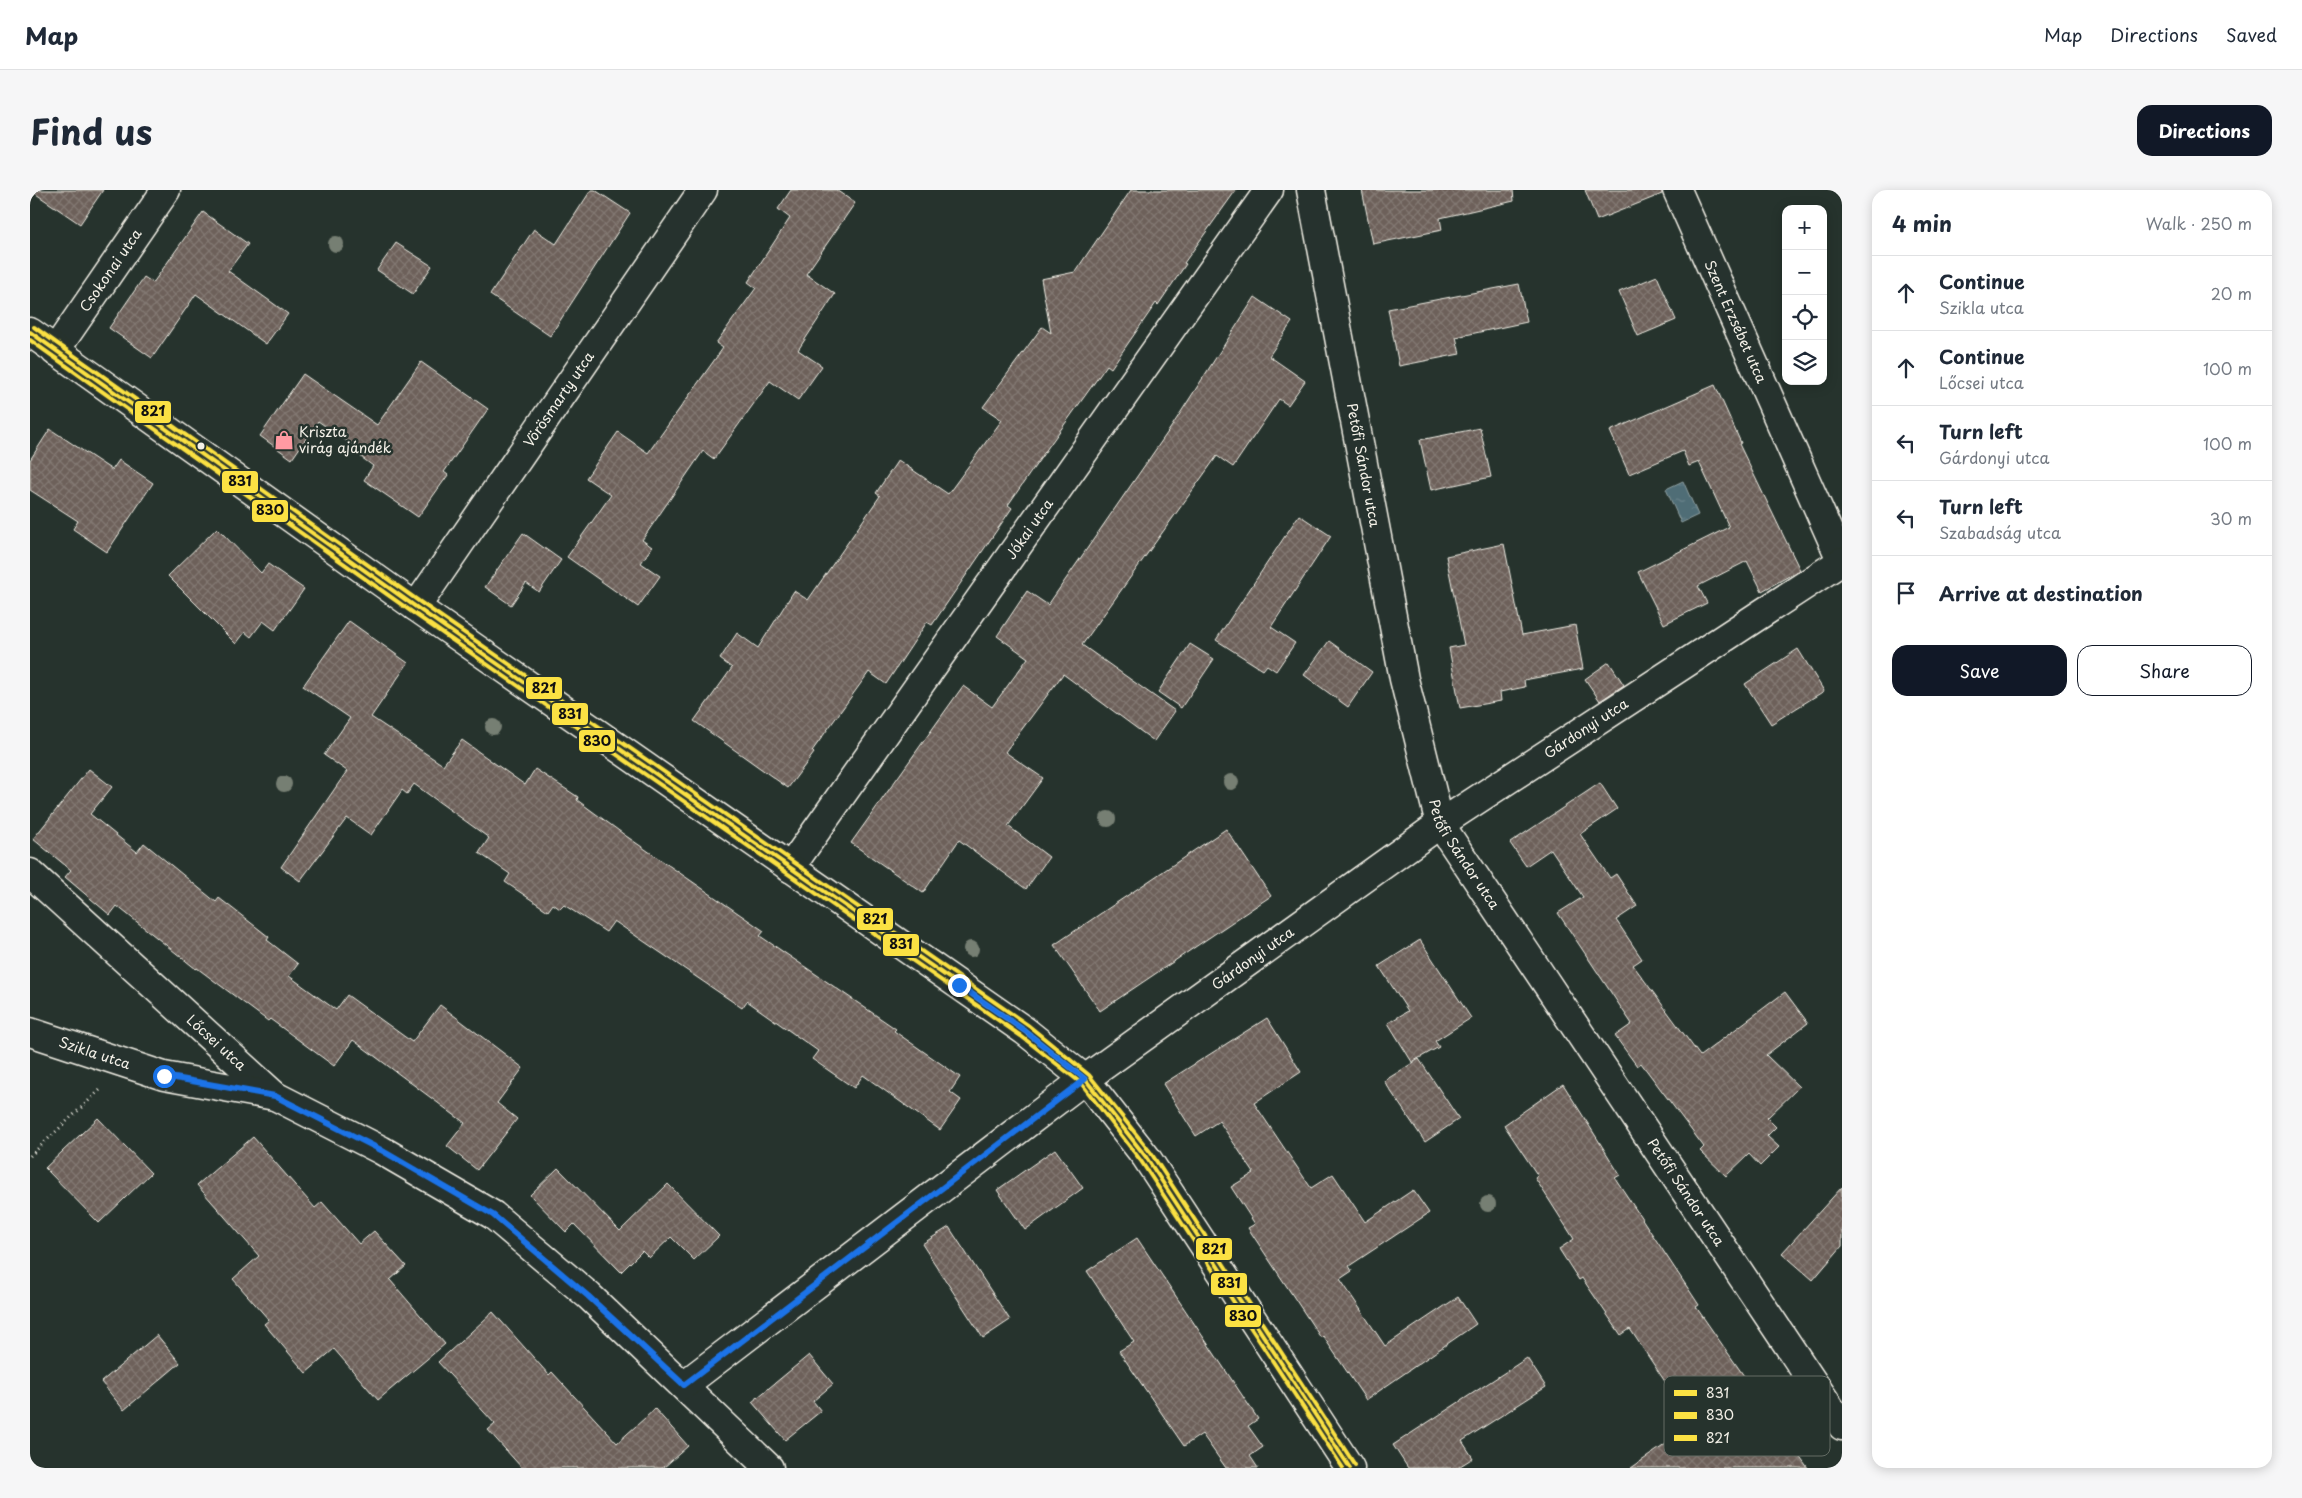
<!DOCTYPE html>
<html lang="en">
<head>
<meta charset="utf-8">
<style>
  :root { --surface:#fff; --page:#f6f6f7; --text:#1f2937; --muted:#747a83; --line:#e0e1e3; --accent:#111827 }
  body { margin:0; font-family:"Playpen Sans",sans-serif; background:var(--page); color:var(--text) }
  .controls { position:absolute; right:15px; top:15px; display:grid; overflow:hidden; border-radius:10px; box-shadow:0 2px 12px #0003 }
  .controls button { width:45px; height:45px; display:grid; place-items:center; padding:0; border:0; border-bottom:1px solid var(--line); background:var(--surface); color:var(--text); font:25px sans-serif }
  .stop { position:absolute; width:15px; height:15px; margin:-11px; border:4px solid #1a73e8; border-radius:50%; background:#fff }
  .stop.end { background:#1a73e8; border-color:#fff; box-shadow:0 1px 5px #0008 }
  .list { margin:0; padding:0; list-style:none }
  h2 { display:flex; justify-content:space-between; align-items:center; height:65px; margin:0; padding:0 20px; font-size:21px }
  h2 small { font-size:16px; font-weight:400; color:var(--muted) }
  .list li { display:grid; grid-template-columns:32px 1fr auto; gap:15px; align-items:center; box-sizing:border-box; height:75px; padding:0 20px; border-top:1px solid var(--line) }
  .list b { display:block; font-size:19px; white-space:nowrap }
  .list p { margin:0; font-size:16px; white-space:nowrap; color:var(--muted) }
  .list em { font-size:16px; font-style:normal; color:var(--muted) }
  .actions { display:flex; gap:10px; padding:15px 20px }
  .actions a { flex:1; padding:11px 0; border:1px solid var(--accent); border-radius:15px; text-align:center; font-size:18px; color:var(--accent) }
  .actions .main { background:var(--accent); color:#fff }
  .icon { flex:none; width:28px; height:28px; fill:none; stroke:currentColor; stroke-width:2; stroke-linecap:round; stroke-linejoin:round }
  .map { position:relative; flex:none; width:1812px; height:1278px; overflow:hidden; border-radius:15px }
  header { display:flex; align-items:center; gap:30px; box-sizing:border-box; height:70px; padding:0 25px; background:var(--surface); border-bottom:1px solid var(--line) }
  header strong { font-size:24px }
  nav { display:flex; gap:28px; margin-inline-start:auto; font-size:18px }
  .intro { display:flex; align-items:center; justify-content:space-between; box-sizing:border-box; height:120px; padding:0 30px }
  h1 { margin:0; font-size:35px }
  .button { padding:12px 22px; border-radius:15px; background:var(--accent); color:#fff; font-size:18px; font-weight:700 }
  main { display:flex; gap:30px; padding:0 30px }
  aside { flex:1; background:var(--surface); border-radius:15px; box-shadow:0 2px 12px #0003 }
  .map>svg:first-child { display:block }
  .water { fill:url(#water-ripples); stroke:#91a2a4 }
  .building { fill:url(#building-cross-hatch); stroke:#f4f1e8 }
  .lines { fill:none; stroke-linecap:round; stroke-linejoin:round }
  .street-casing { stroke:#f4f1e8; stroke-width:31 }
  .secondary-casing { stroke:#f4f1e8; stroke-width:31 }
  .path { stroke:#f4f1e8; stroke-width:3; stroke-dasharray:1 4; stroke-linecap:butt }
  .street { stroke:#26332d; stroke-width:28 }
  .secondary { stroke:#26332d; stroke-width:28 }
  .bus-1-casing { stroke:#26332d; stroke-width:8 }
  .bus-2-casing { stroke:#26332d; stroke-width:8 }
  .bus-3-casing { stroke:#26332d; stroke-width:8 }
  .bus-1 { stroke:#fbe143; stroke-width:4 }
  .bus-2 { stroke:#fbe143; stroke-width:4 }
  .bus-3 { stroke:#fbe143; stroke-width:4 }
  .tree { fill:#767f73 }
  .route { stroke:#1a73e8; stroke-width:6 }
  .bus-dot { fill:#f4f1e8; stroke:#26332d; stroke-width:2 }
  .labels { text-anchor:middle; stroke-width:5; stroke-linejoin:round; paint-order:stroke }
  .street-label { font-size:14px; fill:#f4f1e8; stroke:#26332d }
  .poi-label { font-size:14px; fill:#f4f1e8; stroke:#26332d; text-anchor:start }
  .key { fill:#26332d; stroke:#646c65; stroke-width:1 }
  .key-label { font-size:14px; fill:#f4f1e8 }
  .line-badge { stroke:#26332d; stroke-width:2 }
  .pale-badge-label { font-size:14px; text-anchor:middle; font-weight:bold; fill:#111 }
</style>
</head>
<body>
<header>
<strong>Map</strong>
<nav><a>Map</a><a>Directions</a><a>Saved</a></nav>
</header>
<div class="intro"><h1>Find us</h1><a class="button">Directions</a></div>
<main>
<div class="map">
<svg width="1812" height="1278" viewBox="0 0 1812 1278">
  <defs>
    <pattern id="water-ripples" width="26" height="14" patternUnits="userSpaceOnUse" patternTransform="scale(1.25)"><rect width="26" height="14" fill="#4f6d76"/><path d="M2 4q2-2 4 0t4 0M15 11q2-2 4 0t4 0" fill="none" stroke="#69828a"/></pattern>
    <pattern id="building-cross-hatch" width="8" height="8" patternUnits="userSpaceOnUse" patternTransform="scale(1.25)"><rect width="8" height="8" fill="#6d615a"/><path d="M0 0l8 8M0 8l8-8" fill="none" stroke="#827872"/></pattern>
  </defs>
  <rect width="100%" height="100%" fill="#26332d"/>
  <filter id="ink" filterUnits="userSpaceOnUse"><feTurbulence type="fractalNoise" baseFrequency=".02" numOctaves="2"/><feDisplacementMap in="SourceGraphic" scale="10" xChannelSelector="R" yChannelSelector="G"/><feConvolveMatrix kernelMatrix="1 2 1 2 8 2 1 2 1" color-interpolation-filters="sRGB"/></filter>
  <g filter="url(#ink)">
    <path class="water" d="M1653 291 1668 325 1651 333 1636 299Z"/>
    <path class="building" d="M0 0H73L50 34Z
      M561 0H565L600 23 520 146 460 105 504 39 526 54Z
      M761 0H806L825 13 776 84 805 104 768 160 792 176 768 210 740 191 684 269 673 261 612 350 622 357 611 373 630 386 608 417 537 367 581 305 556 288 588 242 618 263 693 158 686 153 726 98 718 92 760 28 748 19Z
      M1101 0H1206L1154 73 1156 74 1128 115 1126 113 1081 178 1077 175 1019 256 978 315 982 318 902 435 897 432 856 494 839 482 782 561 784 563 758 598 664 531 702 478 690 469 707 443 728 458 764 401 778 410 850 306 846 303 868 270 918 304 972 230 953 217 1012 137 1021 143 1011 89 1045 82Z
      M1332 0H1483L1484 11 1410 28 1412 40 1343 54Z
      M1555 0H1632V4L1567 30Z
      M173 22 218 54 198 81 258 124 236 154 166 104 122 168 79 138 114 87 123 93Z
      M366 53 402 76 383 104 347 80Z
      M1627 86 1646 130 1608 146 1589 102Z
      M1489 94 1497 132 1426 147 1430 164 1369 176 1358 119Z
      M1225 107 1262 132 1239 166 1275 191 1258 215 1249 209 1203 277 1187 266 1052 455 1145 521 1124 551 1033 484 975 562 1013 588 978 636 1019 667 996 699 929 650 893 703 821 653 933 496 962 517 998 468 967 446 997 401 1018 415 1142 236Z
      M391 172 458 219 414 282 418 285 388 327 334 290 343 276 331 267 334 263 288 231 262 269 230 246 273 184 347 235Z
      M1685 195 1711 253 1709 254 1770 380 1732 401 1717 371 1668 396 1677 413 1634 434 1608 382 1699 337 1669 272 1659 276 1653 261 1599 284 1580 241Z
      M1450 238 1461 287 1401 300 1390 250Z
      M20 239 82 280 89 270 123 293 77 362 43 339 48 331 0 300V270Z
      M1269 325 1301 346 1241 437 1265 453 1246 481 1237 475 1233 480 1186 450Z
      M187 338 231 383 238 374 274 399 245 440 233 431 221 447 215 442 206 454 138 386Z
      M493 343 531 370 509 402 496 393 481 415 455 397Z
      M1474 354 1492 445 1545 435 1553 479 1494 490 1495 497 1470 502 1471 511 1430 518 1419 458 1434 455 1416 366Z
      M319 431 378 473 341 527 413 575 432 550 495 595 505 579 548 607 547 610 596 646 734 741 730 746 866 839 864 841 930 887 920 902 931 910 910 940 833 885 824 898 782 869 788 861 717 811 712 818 584 731 576 742 534 715 530 719 523 714 518 721 475 692 480 684 449 663 459 648 384 594 377 604 372 600 341 645 317 628 270 691 251 677 317 581 294 565 320 528 273 496Z
      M1299 451 1342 482 1318 517 1274 485Z
      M1160 454 1184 469 1151 518 1128 502Z
      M1768 459 1794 501 1741 534 1715 494Z
      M1579 472 1594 495 1570 511 1555 489Z
      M59 579 82 597 60 624 107 662 114 653 186 712 189 708 239 747 237 750 268 774 259 786 306 820 317 805 382 852 410 815 493 878 467 913 487 929 447 980 417 956 435 933 323 850 304 876 240 829 238 831 167 778 166 779 87 716 80 725 35 687 41 680 3 649Z
      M1570 593 1587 619 1550 644 1580 688 1586 684 1607 716 1586 730 1612 769 1603 775 1670 866 1755 802 1778 833 1736 865 1769 897 1737 928 1746 937 1737 946 1749 957 1730 976 1719 964 1696 986 1670 961 1674 957 1611 873 1607 876 1585 846 1602 834 1528 723 1553 707 1521 659 1496 676 1480 653Z
      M1196 639 1241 706 1070 821 1024 755Z
      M1390 750 1441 828 1405 851 1409 857 1382 872 1358 833 1378 821 1349 776Z
      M1237 828 1271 882 1224 913 1281 998 1303 984 1335 1032 1383 1000 1399 1023 1319 1076 1322 1081 1310 1089 1355 1156 1428 1107 1446 1134 1336 1210 1293 1146 1291 1148 1218 1038 1225 1034 1201 997 1224 983 1189 931 1166 946 1133 894Z
      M1389 869 1429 929 1395 952 1354 891Z
      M1533 894 1590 985 1585 988 1669 1115 1666 1117 1778 1278H1601L1664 1235 1600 1139 1591 1145 1552 1088 1549 1090 1529 1059 1544 1049 1505 988 1508 986 1474 935Z
      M68 928 121 983 69 1033 15 978Z
      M223 947 285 1018 292 1012 329 1054 344 1041 376 1076 360 1090 415 1154 348 1210 304 1159 276 1183 234 1134 239 1130 203 1089 229 1066 167 995Z
      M1025 959 1053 998 995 1040 967 1000Z
      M528 978 590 1041 638 994 689 1046 664 1070 641 1047 619 1068 612 1061 591 1082 544 1034 536 1042 500 1005Z
      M1812 997V1056L1783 1090 1752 1063Z
      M919 1037 980 1130 953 1148 892 1054Z
      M1107 1048 1228 1229 1218 1236 1233 1257 1220 1266 1228 1278H1196L1172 1244 1154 1256 1089 1161 1104 1152 1057 1081Z
      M463 1122 519 1185 522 1182 587 1253 625 1219 658 1256 633 1278H492L458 1240 465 1234 408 1172Z
      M127 1145 150 1173 94 1220 71 1192Z
      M779 1165 803 1194 783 1211 791 1221 755 1250 722 1212Z
      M1497 1168 1516 1197 1432 1251 1443 1268 1427 1278H1378L1363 1255Z"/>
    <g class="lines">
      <defs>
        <g id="street">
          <path id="s1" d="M1281 0 1374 489 1410 634 1812 1236"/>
          <path id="s2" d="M1647 0 1812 372"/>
          <path id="s3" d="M25 161 136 0"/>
          <path id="s4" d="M386 417 673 0"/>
          <path id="s5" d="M760 678 1239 0"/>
          <path id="s6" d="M0 683 245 906 351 960 463 1025 559 1106 739 1278"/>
          <path id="s7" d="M0 842 134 886 245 906"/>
          <path id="s8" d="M654 1195 1055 889 1410 634 1812 371"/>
        </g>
        <path id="secondary" d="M0 142 386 417 995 841 1055 889 1116 967 1320 1278"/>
      </defs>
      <use href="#street" class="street-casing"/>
      <use href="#secondary" class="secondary-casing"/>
      <path class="path" d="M0 966 71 899"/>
      <use href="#street" class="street"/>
      <use href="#secondary" class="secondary"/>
      <defs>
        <path id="bus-1" d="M0 142 386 417 995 841 1055 889 1116 967 1320 1278"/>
        <path id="bus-2" d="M0 150 382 422 991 846 1051 893 1111 971 1313 1278"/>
        <path id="bus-3" d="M4 137 390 412 999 836 1059 885 1121 963 1325 1275"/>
      </defs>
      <use href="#bus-1" class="bus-1-casing"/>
      <use href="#bus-2" class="bus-2-casing"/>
      <use href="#bus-3" class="bus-3-casing"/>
      <use href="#bus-1" class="bus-1"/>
      <use href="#bus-2" class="bus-2"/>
      <use href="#bus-3" class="bus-3"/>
    </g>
    <g class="tree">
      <circle cx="306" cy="54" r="8"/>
      <circle cx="463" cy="537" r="8"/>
      <circle cx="1201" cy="592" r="8"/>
      <circle cx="254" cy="594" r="8"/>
      <circle cx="1078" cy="629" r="8"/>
      <circle cx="941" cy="759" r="8"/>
      <circle cx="1458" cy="1014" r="8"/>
    </g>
  </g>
  <g class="lines" filter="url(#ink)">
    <path class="route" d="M134 886 245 906 351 960 463 1025 558 1106 654 1195 1055 889 995 841 929 795"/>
  </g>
  <defs>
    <symbol id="shop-bare" viewBox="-9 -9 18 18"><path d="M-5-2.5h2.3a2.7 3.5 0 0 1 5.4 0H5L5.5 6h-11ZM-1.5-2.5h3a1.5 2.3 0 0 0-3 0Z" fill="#ff9aa2" stroke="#26332d" stroke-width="2.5" paint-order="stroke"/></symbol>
  </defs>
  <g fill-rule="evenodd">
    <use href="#shop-bare" x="240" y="236" width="28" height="28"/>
  </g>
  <circle class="bus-dot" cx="171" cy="256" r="4.5"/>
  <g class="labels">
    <g class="street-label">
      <text dy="5" stroke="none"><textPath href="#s3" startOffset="98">Csokonai utca</textPath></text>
      <text dy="5" stroke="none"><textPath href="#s2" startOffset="144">Szent Erzsébet utca</textPath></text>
      <text dy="5" stroke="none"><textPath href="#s4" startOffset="252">Vörösmarty utca</textPath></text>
      <text dy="5" stroke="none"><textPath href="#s1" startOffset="280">Petőfi Sándor utca</textPath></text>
      <text dy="5" stroke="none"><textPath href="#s5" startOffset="415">Jókai utca</textPath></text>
      <text dy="5" stroke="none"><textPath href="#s8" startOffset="1116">Gárdonyi utca</textPath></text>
      <text dy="5" stroke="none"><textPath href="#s1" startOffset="685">Petőfi Sándor utca</textPath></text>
      <text dy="5" stroke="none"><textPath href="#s8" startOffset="711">Gárdonyi utca</textPath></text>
      <text dy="5" stroke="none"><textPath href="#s6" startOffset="252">Lőcsei utca</textPath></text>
      <text dy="5" stroke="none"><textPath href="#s7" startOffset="68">Szikla utca</textPath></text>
      <text dy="5" stroke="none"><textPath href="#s1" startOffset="1090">Petőfi Sándor utca</textPath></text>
    </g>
    <g class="poi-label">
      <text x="269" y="247">Kriszta<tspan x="269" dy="16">virág ajándék</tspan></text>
    </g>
  </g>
  <rect x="1634" y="1186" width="166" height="80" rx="8" class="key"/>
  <rect x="1644" y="1200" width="23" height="6" fill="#fbe143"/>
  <rect x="1644" y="1222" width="23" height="7" fill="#fbe143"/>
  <rect x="1644" y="1245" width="23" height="6" fill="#fbe143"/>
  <g class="key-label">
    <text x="1676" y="1208">831</text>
    <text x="1676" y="1230">830</text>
    <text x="1676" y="1253">821</text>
  </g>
  <g class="line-badge">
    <rect x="104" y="210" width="38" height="24" rx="5" fill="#fbe143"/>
    <rect x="191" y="280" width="38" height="24" rx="5" fill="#fbe143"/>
    <rect x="221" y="309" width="38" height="24" rx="5" fill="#fbe143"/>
    <rect x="495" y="486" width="38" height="24" rx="5" fill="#fbe143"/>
    <rect x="521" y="512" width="38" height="24" rx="5" fill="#fbe143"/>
    <rect x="548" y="539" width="38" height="24" rx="5" fill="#fbe143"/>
    <rect x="826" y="717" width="38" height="24" rx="5" fill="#fbe143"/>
    <rect x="852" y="743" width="38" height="24" rx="5" fill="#fbe143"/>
    <rect x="1165" y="1047" width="38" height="24" rx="5" fill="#fbe143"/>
    <rect x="1180" y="1082" width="38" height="24" rx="5" fill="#fbe143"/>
    <rect x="1194" y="1114" width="38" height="24" rx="5" fill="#fbe143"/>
  </g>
  <g class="pale-badge-label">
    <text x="123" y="226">821</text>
    <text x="210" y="296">831</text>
    <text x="240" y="325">830</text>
    <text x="514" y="503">821</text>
    <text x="540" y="529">831</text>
    <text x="567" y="556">830</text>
    <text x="845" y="734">821</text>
    <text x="871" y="759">831</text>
    <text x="1184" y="1064">821</text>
    <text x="1199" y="1098">831</text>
    <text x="1213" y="1131">830</text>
  </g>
</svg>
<div class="controls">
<button>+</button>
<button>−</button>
<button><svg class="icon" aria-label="locate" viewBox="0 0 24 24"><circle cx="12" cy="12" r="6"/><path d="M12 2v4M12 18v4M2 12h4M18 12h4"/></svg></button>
<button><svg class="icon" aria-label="layers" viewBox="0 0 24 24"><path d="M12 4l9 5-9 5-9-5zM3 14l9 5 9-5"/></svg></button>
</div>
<div class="stop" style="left:134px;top:886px"></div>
<div class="stop end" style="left:929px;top:795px"></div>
</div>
<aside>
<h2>4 min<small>Walk · 250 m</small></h2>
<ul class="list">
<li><svg class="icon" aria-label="ahead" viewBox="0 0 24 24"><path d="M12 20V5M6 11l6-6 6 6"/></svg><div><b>Continue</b><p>Szikla utca</p></div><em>20 m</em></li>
<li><svg class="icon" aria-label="ahead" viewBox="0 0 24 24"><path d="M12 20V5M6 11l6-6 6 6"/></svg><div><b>Continue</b><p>Lőcsei utca</p></div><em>100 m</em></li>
<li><svg class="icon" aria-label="left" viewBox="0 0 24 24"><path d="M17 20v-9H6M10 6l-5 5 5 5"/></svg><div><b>Turn left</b><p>Gárdonyi utca</p></div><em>100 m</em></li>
<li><svg class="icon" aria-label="left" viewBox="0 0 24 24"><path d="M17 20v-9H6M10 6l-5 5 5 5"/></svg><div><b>Turn left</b><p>Szabadság utca</p></div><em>30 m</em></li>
<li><svg class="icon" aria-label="arrive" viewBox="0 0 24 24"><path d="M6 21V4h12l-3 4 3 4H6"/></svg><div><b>Arrive at destination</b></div></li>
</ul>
<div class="actions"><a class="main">Save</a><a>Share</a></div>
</aside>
</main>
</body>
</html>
